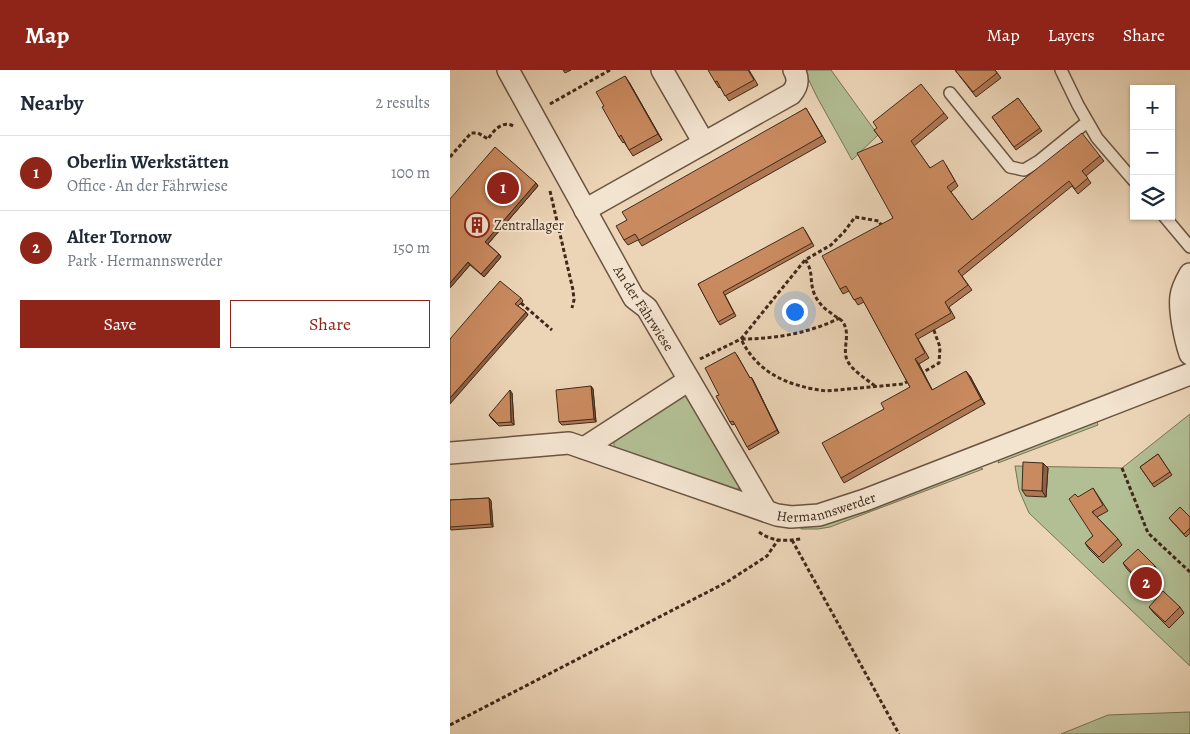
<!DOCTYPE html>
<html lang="en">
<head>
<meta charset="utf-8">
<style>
  :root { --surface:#fff; --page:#f2f2f3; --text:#1f2937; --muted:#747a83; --line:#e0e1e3; --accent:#8f2418 }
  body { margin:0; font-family:Alegreya,serif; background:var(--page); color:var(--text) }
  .controls { position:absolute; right:15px; top:15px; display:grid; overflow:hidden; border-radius:0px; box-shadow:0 1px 4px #0004 }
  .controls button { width:45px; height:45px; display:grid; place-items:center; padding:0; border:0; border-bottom:1px solid var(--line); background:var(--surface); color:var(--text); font:25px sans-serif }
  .you { position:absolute; left:344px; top:241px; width:18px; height:18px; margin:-12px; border:4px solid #fff; border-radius:50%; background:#1a73e8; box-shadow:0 0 0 8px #1a73e833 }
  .badge { display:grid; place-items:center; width:32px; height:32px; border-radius:50%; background:var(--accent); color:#fff; font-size:16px; font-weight:700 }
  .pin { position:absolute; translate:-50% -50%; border:2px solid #fff; box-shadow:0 1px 5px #0006 }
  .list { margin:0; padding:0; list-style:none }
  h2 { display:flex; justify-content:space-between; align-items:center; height:65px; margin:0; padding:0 20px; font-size:21px }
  h2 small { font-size:16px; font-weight:400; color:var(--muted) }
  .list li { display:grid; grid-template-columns:32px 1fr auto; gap:15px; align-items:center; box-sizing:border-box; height:75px; padding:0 20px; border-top:1px solid var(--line) }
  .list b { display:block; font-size:19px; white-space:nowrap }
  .list p { margin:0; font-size:16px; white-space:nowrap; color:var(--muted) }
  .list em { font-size:16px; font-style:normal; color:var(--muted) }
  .actions { display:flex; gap:10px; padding:15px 20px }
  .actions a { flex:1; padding:11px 0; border:1px solid var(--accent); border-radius:0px; text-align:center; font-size:18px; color:var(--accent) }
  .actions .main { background:var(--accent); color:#fff }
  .icon { flex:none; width:28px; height:28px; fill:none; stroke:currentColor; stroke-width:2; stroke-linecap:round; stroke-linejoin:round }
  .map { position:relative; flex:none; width:740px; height:664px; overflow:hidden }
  header { display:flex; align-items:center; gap:30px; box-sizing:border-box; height:70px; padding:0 25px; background:var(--accent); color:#fff }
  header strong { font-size:24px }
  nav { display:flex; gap:28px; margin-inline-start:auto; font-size:18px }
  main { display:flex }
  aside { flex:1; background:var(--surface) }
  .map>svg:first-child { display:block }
  .green { fill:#b2be93; stroke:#797456 }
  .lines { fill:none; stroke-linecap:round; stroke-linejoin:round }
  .lane-casing { stroke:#6b5441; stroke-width:14 }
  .street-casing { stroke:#6b5441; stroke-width:24 }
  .path { stroke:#40291a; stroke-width:3; stroke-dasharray:4 2.5; stroke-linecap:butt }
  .lane { stroke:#f3e4d0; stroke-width:11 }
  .street { stroke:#f3e4d0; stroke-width:21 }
  .wall { fill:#ae7752; stroke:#40291a }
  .shaded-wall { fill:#8d6142; stroke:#40291a }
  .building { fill:#ca8a5f; stroke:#40291a }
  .labels { text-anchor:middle; stroke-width:4; stroke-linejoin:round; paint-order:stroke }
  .poi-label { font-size:14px; fill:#40291a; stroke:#f3e4d0; text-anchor:start }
  .street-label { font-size:14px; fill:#40291a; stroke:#f3e4d0 }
</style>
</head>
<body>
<header>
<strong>Map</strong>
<nav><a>Map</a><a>Layers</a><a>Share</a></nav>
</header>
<main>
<aside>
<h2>Nearby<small>2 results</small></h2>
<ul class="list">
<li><span class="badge">1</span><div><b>Oberlin Werkstätten</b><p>Office · An der Fährwiese</p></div><em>100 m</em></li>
<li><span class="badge">2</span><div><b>Alter Tornow</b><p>Park · Hermannswerder</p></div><em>150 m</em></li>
</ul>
<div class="actions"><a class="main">Save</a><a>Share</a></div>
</aside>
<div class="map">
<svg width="740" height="664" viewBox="0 0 740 664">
  <rect width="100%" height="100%" fill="#ecd5b7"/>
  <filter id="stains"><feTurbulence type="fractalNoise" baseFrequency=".004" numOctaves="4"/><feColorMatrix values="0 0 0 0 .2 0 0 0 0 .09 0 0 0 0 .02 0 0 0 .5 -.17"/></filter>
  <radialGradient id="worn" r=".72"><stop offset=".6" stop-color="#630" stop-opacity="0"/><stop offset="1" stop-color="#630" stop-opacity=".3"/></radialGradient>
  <path class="green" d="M354 0H381L428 65 402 90 367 27Z
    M234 321 290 416 286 422 167 380 164 377V370Z
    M740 344V596L579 443 569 420 565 396 672 398Z
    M646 349 648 355 548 393 551 384Z
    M525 395 533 399 380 457 368 459H351L350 453Z
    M740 642V664H611L658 645Z"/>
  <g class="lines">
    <defs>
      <path id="lane" d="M611 0 628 35 647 68 684 111
        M500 23 560 97 574 100 589 91 637 52
        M714 146 740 177"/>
      <g id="street">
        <path d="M58 0 184 228 197 238 316 441"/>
        <path d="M212 0 254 73"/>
        <path d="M135 140 341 24C348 16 349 9 344 0"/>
        <path d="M740 204C736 211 732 218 731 226 729 241 735 269 740 284"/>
        <path d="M134 378 239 310"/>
        <path id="s1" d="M0 383 119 373 327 445 341 447 369 445 415 430 740 304"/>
      </g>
    </defs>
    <use href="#lane" class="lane-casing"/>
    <use href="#street" class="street-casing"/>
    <path class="path" d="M100 34 160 0
      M0 87 21 63H28L38 69C44 60 53 49 65 57
      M100 121 123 220 124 230 122 238
      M355 190C364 201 359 210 364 223 367 231 373 238 381 243 385 247 390 248 393 252 401 265 392 278 397 290 402 301 417 309 426 317
      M71 233 102 260
      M390 248C359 263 326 269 291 269 308 304 339 316 376 321L453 314 460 310
      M250 289 291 269 355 190 381 175 394 162 405 147 429 151 433 159
      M470 304 489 293 490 277 483 258
      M672 398 698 463 740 502
      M309 462C322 472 336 471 351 469
      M342 470 449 664
      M0 655 277 512 317 486 328 470"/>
    <use href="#lane" class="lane"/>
    <use href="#street" class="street"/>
  </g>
  <path class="wall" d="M113 0H121L115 3Z
    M299 0 308 15 279 31 270 17 269 18 265 12Z
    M505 0H545L551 8 526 27Z
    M179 12 212 70 183 86 174 72 173 73 169 67 154 36Z
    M568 28 592 61 566 80 542 47Z
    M356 38 376 72 192 176 188 170 178 175 174 170 177 150Z
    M494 43 498 48 464 76 480 98 496 95 508 116 501 122 522 150 650 86 654 91 636 106 641 113 628 124 622 116 512 206 522 220 499 237 505 248 468 269 479 288 469 294 482 320 520 306 535 334 394 413 391 408 434 339 460 317 414 232 408 235 399 221 393 224 390 219 443 148 433 72 424 60Z
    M86 113 88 116 38 174 49 184 51 187 34 207 20 195 0 218V129Z
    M355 160 364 176 275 225 286 246 270 255 248 214Z
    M71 228 73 231 68 236 76 242 78 245 0 269Z
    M287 285 300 308 301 307 303 310 329 363 299 380 285 354 282 355 280 352 269 325Z
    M141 316 143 319 146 352 112 355 109 352Z
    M62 323 64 355 49 356 41 348 39 345Z
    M708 384 722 405 704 417 690 397Z
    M598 398 596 427 576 426 572 420Z
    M643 418 658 441 647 447 668 469 672 475 653 493 639 479 635 473 643 466Z
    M39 428 41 431 43 457 1 460 0 458V430Z
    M740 447V463L736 467 719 448Z
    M673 493 705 496 709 502 694 517 677 499Z
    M699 537H730L734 543 719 558 703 542Z"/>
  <path class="shaded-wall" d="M175 6 179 12 212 70 208 64Z
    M86 113 88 116 37 175 35 172Z
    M49 184 51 187 34 207 31 204Z
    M18 192 20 195 0 218V213Z
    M76 242 78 245 0 334V328Z
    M465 289 469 294 485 325 482 320Z
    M516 301 520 306 535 334 531 329Z
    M301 307 303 310 329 363 327 360Z
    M141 316 143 319 146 352 144 349Z
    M60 320 62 323 64 355 61 352Z
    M593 393 598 398 596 427 592 421Z
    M39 428 41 431 43 457 41 454Z"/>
  <path class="building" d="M258 0H298L304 10 275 26 267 11 265 12Z
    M505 0H545L547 3 523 22Z
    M175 6 208 64 179 80 171 65 169 67 152 37 154 36 146 22Z
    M471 14 494 43 461 71 480 98 493 90 505 111 497 117 522 150 632 63 650 86 632 101 638 108 625 119 619 111 508 201 518 215 495 232 501 243 465 264 475 283 465 289 482 320 516 301 531 329 391 408 372 373 434 339 431 333 460 317 411 227 404 230 396 216 390 219 372 186 443 148 407 83 433 72 424 60 427 58 423 52Z
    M568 28 590 58 564 77 542 47Z
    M356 38 372 66 189 170 185 164 174 170 166 156 177 150 172 142Z
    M45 77 86 113 35 172 49 184 31 204 18 192 0 213V129Z
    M353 157 362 173 273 222 284 243 268 252 248 214Z
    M50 211 71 228 65 234 76 242 0 328V269Z
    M285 282 300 308 301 307 327 360 297 377 283 351 280 352 266 326 269 325 255 298Z
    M141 316 144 349 109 352 106 320Z
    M60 320 61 352 47 353 39 345Z
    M708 384 720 402 702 414 690 397Z
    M573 392 593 393 592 421 572 420Z
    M643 418 653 435 642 442 668 469 649 487 635 473 643 466 619 429 625 424 628 427Z
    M39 428 41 454 0 457V430Z
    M730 437 740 447V458L734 464 719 448Z
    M688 479 705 496 690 511 673 493Z
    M713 521 730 537 715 552 699 537Z"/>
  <defs>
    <symbol id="building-ring" viewBox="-11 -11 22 22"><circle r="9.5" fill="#f3e4d0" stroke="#8f2418" stroke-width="1.5"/><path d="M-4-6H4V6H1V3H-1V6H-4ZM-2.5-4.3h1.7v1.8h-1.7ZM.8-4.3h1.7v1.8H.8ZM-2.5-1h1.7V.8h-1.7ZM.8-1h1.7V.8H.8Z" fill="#8f2418"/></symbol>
  </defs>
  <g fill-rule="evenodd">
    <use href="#building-ring" x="13" y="141" width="28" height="28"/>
  </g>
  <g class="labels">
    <g class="poi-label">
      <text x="44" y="160">Zentrallager</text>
    </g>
    <g class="street-label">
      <text transform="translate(194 238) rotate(57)" y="5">An der Fährwiese</text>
      <text dy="5" stroke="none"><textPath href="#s1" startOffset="390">Hermannswerder</textPath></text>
    </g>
  </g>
  <rect width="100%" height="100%" filter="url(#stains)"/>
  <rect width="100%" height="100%" fill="url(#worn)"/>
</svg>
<div class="controls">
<button>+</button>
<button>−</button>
<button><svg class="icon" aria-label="layers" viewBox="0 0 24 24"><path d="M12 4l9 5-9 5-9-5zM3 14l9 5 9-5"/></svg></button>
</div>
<div class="you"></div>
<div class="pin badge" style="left:53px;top:118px">1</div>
<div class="pin badge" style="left:696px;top:513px">2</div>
</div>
</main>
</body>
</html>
